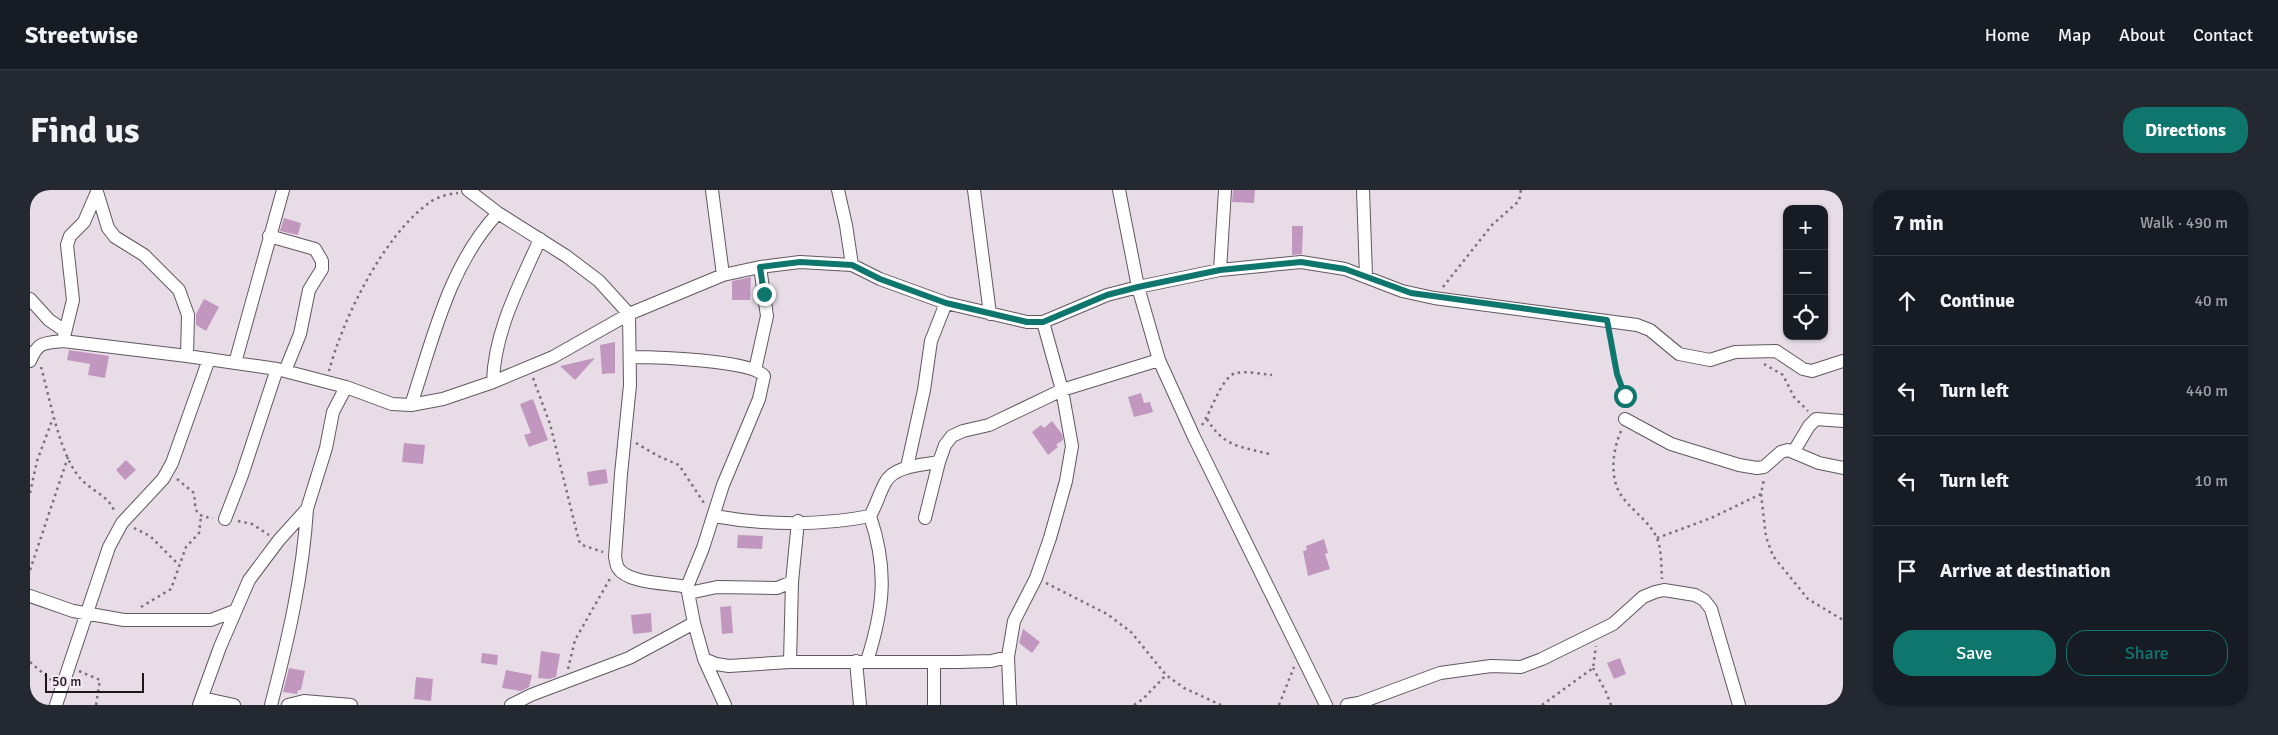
<!DOCTYPE html>
<html lang="en">
<head>
<meta charset="utf-8">
<style>
  :root { --surface:#171b24; --page:#242831; --text:#f1f3f6; --muted:#9ea1a6; --line:#363941; --accent:#0f766e }
  body { margin:0; font-family:Signika,sans-serif; background:var(--page); color:var(--text) }
  .controls { position:absolute; right:15px; top:15px; display:grid; overflow:hidden; border-radius:10px; box-shadow:0 1px 4px #0004 }
  .controls button { width:45px; height:45px; display:grid; place-items:center; padding:0; border:0; border-bottom:1px solid var(--line); background:var(--surface); color:var(--text); font:25px sans-serif }
  .scale { position:absolute; left:15px; bottom:12px; width:99px; box-sizing:border-box; padding-left:5px; border:2px solid #1b171b; border-top:0; font-size:14px; line-height:18px; white-space:nowrap; color:#1b171b; -webkit-text-stroke:4px #f5eaf4; paint-order:stroke }
  .stop { position:absolute; width:15px; height:15px; margin:-11px; border:4px solid #0f766e; border-radius:50%; background:#fff }
  .stop.end { background:#0f766e; border-color:#fff; box-shadow:0 1px 5px #0008 }
  .list { margin:0; padding:0; list-style:none }
  h2 { display:flex; justify-content:space-between; align-items:center; height:65px; margin:0; padding:0 20px; font-size:21px }
  h2 small { font-size:16px; font-weight:400; color:var(--muted) }
  .list li { display:grid; grid-template-columns:32px 1fr auto; gap:15px; align-items:center; box-sizing:border-box; height:90px; padding:0 20px; border-top:1px solid var(--line) }
  .list b { display:block; font-size:19px; white-space:nowrap }
  .list em { font-size:16px; font-style:normal; color:var(--muted) }
  .actions { display:flex; gap:10px; padding:15px 20px }
  .actions a { flex:1; padding:11px 0; border:1px solid var(--accent); border-radius:20px; text-align:center; font-size:18px; color:var(--accent) }
  .actions .main { background:var(--accent); color:#fff }
  .icon { flex:none; width:28px; height:28px; fill:none; stroke:currentColor; stroke-width:2; stroke-linecap:round; stroke-linejoin:round }
  .map { position:relative; flex:none; width:1813px; height:515px; overflow:hidden; border-radius:20px }
  header { display:flex; align-items:center; gap:30px; box-sizing:border-box; height:70px; padding:0 25px; background:var(--surface); border-bottom:1px solid var(--line) }
  header strong { font-size:24px }
  nav { display:flex; gap:28px; margin-inline-start:auto; font-size:18px }
  .intro { display:flex; align-items:center; justify-content:space-between; box-sizing:border-box; height:120px; padding:0 30px }
  h1 { margin:0; font-size:35px }
  .button { padding:12px 22px; border-radius:20px; background:var(--accent); color:#fff; font-size:18px; font-weight:700 }
  main { display:flex; gap:30px; padding:0 30px }
  aside { flex:1; background:var(--surface); border-radius:20px; box-shadow:0 1px 4px #0004 }
  .map>svg:first-child { display:block }
  .building { fill:#c197c0 }
  .lines { fill:none; stroke-linecap:round; stroke-linejoin:round }
  .minor-casing { stroke:#615760; stroke-width:14 }
  .path { stroke:#787178; stroke-width:2.5; stroke-dasharray:2.5 4; stroke-linecap:butt }
  .minor { stroke:#fff; stroke-width:12 }
  .route { stroke:#0f766e; stroke-width:6 }
</style>
</head>
<body>
<header>
<strong>Streetwise</strong>
<nav><a>Home</a><a>Map</a><a>About</a><a>Contact</a></nav>
</header>
<div class="intro"><h1>Find us</h1><a class="button">Directions</a></div>
<main>
<div class="map">
<svg width="1813" height="515" viewBox="0 0 1813 515">
  <rect width="100%" height="100%" fill="#e8dde7"/>
  <path class="building" d="M1203 0H1225L1224 13 1202 12Z
    M254 28 271 33 268 45 250 41Z
    M1262 36H1273L1272 64 1262 65Z
    M721 87 720 110H702V91Z
    M174 109 189 117 176 141 166 135V124Z
    M585 152V183L572 184 570 155Z
    M39 160 79 166 75 188 58 185 60 174 37 170Z
    M565 168 545 190 530 176Z
    M1111 203 1114 213 1120 212 1123 222 1104 227 1098 207Z
    M503 209 518 250 499 257 494 245 501 243 490 214Z
    M1022 231 1032 244 1033 250 1026 255 1028 257 1018 265 1002 242 1011 235 1014 238Z
    M374 253 395 255 393 274 372 272Z
    M96 270 106 280 95 290 86 280Z
    M576 279 578 293 559 296 557 282Z
    M708 345 733 346 732 359 707 358Z
    M1294 349 1298 363 1295 364 1300 379 1278 386 1273 361 1277 360 1276 356Z
    M701 416 703 443 692 444 690 417Z
    M621 423 622 442 603 444 601 425Z
    M993 439 1010 452 1002 463 989 453Z
    M511 461 530 464 526 487 519 489 508 488Z
    M452 463 468 465 467 475 451 473Z
    M1590 468 1596 484 1584 489 1577 473Z
    M259 478 275 481 271 500H268L267 504 253 502Z
    M476 480 502 485 499 497 491 501 472 498Z
    M386 487 403 489 401 511 384 509Z"/>
  <g class="lines">
    <defs>
      <path id="minor" d="M438 0 468 23 536 66 569 91 599 124 600 195 591 284 585 367C586 370 586 375 588 378 598 394 640 393 657 397L664 433 674 469 695 515
        M682 0 693 85
        M808 0 816 35 822 75
        M944 0 960 124
        M1089 0 1108 97 1129 170 1164 247 1296 515
        M1333 0 1336 86
        M67 2 78 38 85 47 114 65 149 100 158 125 157 166
        M239 46 285 59 292 71V79L279 100 270 144 255 181
        M1190 80 1195 0
        M0 109 19 130 35 141
        M33 151 43 110 37 55 40 46 54 32 67 2
        M601 167C624 167 722 170 734 186L729 209 693 295 673 358 657 397
        M0 171C8 152 13 153 33 151L157 166 247 179 316 197 362 214 381 215 413 209 463 192 523 167 599 124 693 85 730 77 770 72 822 75 850 89 916 113 997 132H1013L1077 105 1108 97 1190 80 1271 72 1315 79 1372 101 1404 108 1607 135 1620 140 1649 164 1680 170 1705 162 1746 161 1773 179 1782 181 1813 171
        M205 173 253 0
        M725 180 737 126 730 77
        M463 192C464 142 490 94 510 49
        M381 215C403 149 419 75 468 23
        M1595 229 1641 254 1709 275 1727 278 1734 277 1751 262 1758 260 1789 273 1813 278
        M1764 261 1779 236 1786 229 1813 231
        M877 277 894 200 901 151 916 113
        M684 326C733 335 791 336 840 326 846 316 849 304 855 293 863 276 892 275 909 272
        M895 328 909 272 915 255 922 246 933 241 959 235 1032 200 1129 170
        M195 329 212 285 247 179
        M659 403 687 397 747 398 762 392
        M0 406 43 421 94 430H181L204 421
        M674 469 686 474 699 476 760 472H928L961 471 978 467
        M826 471 830 515
        M837 471C854 418 858 379 840 326
        M760 472 762 392 768 331
        M172 508 204 515
        M26 515 79 357 92 333 133 289 142 273 179 169
        M169 515 190 457 219 390 249 350 277 319 296 258 303 222 316 197
        M241 515C258 450 273 386 277 319
        M258 515 274 511 321 515
        M481 515 501 505 599 468 664 433
        M904 515V472
        M980 515 978 467 984 431 1006 388 1020 348 1036 291 1042 256 1032 200 1013 132
        M1317 515 1329 513 1410 483 1461 476 1491 477 1512 469 1583 434 1613 407 1625 402 1634 400 1665 405 1674 410 1681 419 1709 515"/>
    </defs>
    <use href="#minor" class="minor-casing"/>
    <path class="path" d="M1413 97 1462 35 1489 11 1491 0
      M1580 144 1587 184 1597 216
      M1734 174 1753 185 1764 207 1778 221
      M11 177C20 208 29 264 50 288 61 301 80 306 85 323
      M299 181C313 128 354 45 399 13 406 7 419 4 428 3
      M503 188 520 234 549 351 552 355 573 362
      M1177 229C1194 257 1209 256 1239 264
      M1172 235C1181 222 1192 186 1206 183 1217 181 1231 184 1242 185
      M1591 241C1583 259 1579 287 1591 305 1601 320 1617 329 1626 346 1632 358 1631 376 1632 389
      M606 253 628 266 649 275 674 313
      M147 289 164 303C166 320 163 326 183 328
      M0 303 7 271 23 228
      M1731 304 1736 347 1743 366 1778 409 1813 430
      M208 331 222 334 239 345
      M104 338 120 346 149 375
      M1627 348 1681 328 1731 304 1734 289
      M0 380 38 267
      M1016 393 1077 424 1101 442 1136 485 1154 498 1191 515
      M111 417 141 399 156 357 169 343 171 327
      M0 472 21 490
      M1563 478 1576 502 1581 515
      M538 479 545 450 581 387
      M49 481 70 490 66 515
      M1104 515 1113 509 1135 486
      M1249 515 1264 477
      M1512 515 1563 478 1566 456"/>
    <use href="#minor" class="minor"/>
  </g>
  <g class="lines">
    <path class="route" d="M734 104 730 77 770 72 822 75 850 89 916 113 997 132H1013L1077 105 1108 97 1190 80 1271 72 1315 79 1381 103 1577 130 1587 184 1595 206"/>
  </g>
</svg>
<div class="controls">
<button>+</button>
<button>−</button>
<button><svg class="icon" aria-label="locate" viewBox="0 0 24 24"><circle cx="12" cy="12" r="6"/><path d="M12 2v4M12 18v4M2 12h4M18 12h4"/></svg></button>
</div>
<div class="scale">50 m</div>
<div class="stop" style="left:1595px;top:206px"></div>
<div class="stop end" style="left:734px;top:104px"></div>
</div>
<aside>
<h2>7 min<small>Walk · 490 m</small></h2>
<ul class="list">
<li><svg class="icon" aria-label="ahead" viewBox="0 0 24 24"><path d="M12 20V5M6 11l6-6 6 6"/></svg><div><b>Continue</b></div><em>40 m</em></li>
<li><svg class="icon" aria-label="left" viewBox="0 0 24 24"><path d="M17 20v-9H6M10 6l-5 5 5 5"/></svg><div><b>Turn left</b></div><em>440 m</em></li>
<li><svg class="icon" aria-label="left" viewBox="0 0 24 24"><path d="M17 20v-9H6M10 6l-5 5 5 5"/></svg><div><b>Turn left</b></div><em>10 m</em></li>
<li><svg class="icon" aria-label="arrive" viewBox="0 0 24 24"><path d="M6 21V4h12l-3 4 3 4H6"/></svg><div><b>Arrive at destination</b></div></li>
</ul>
<div class="actions"><a class="main">Save</a><a>Share</a></div>
</aside>
</main>
</body>
</html>
